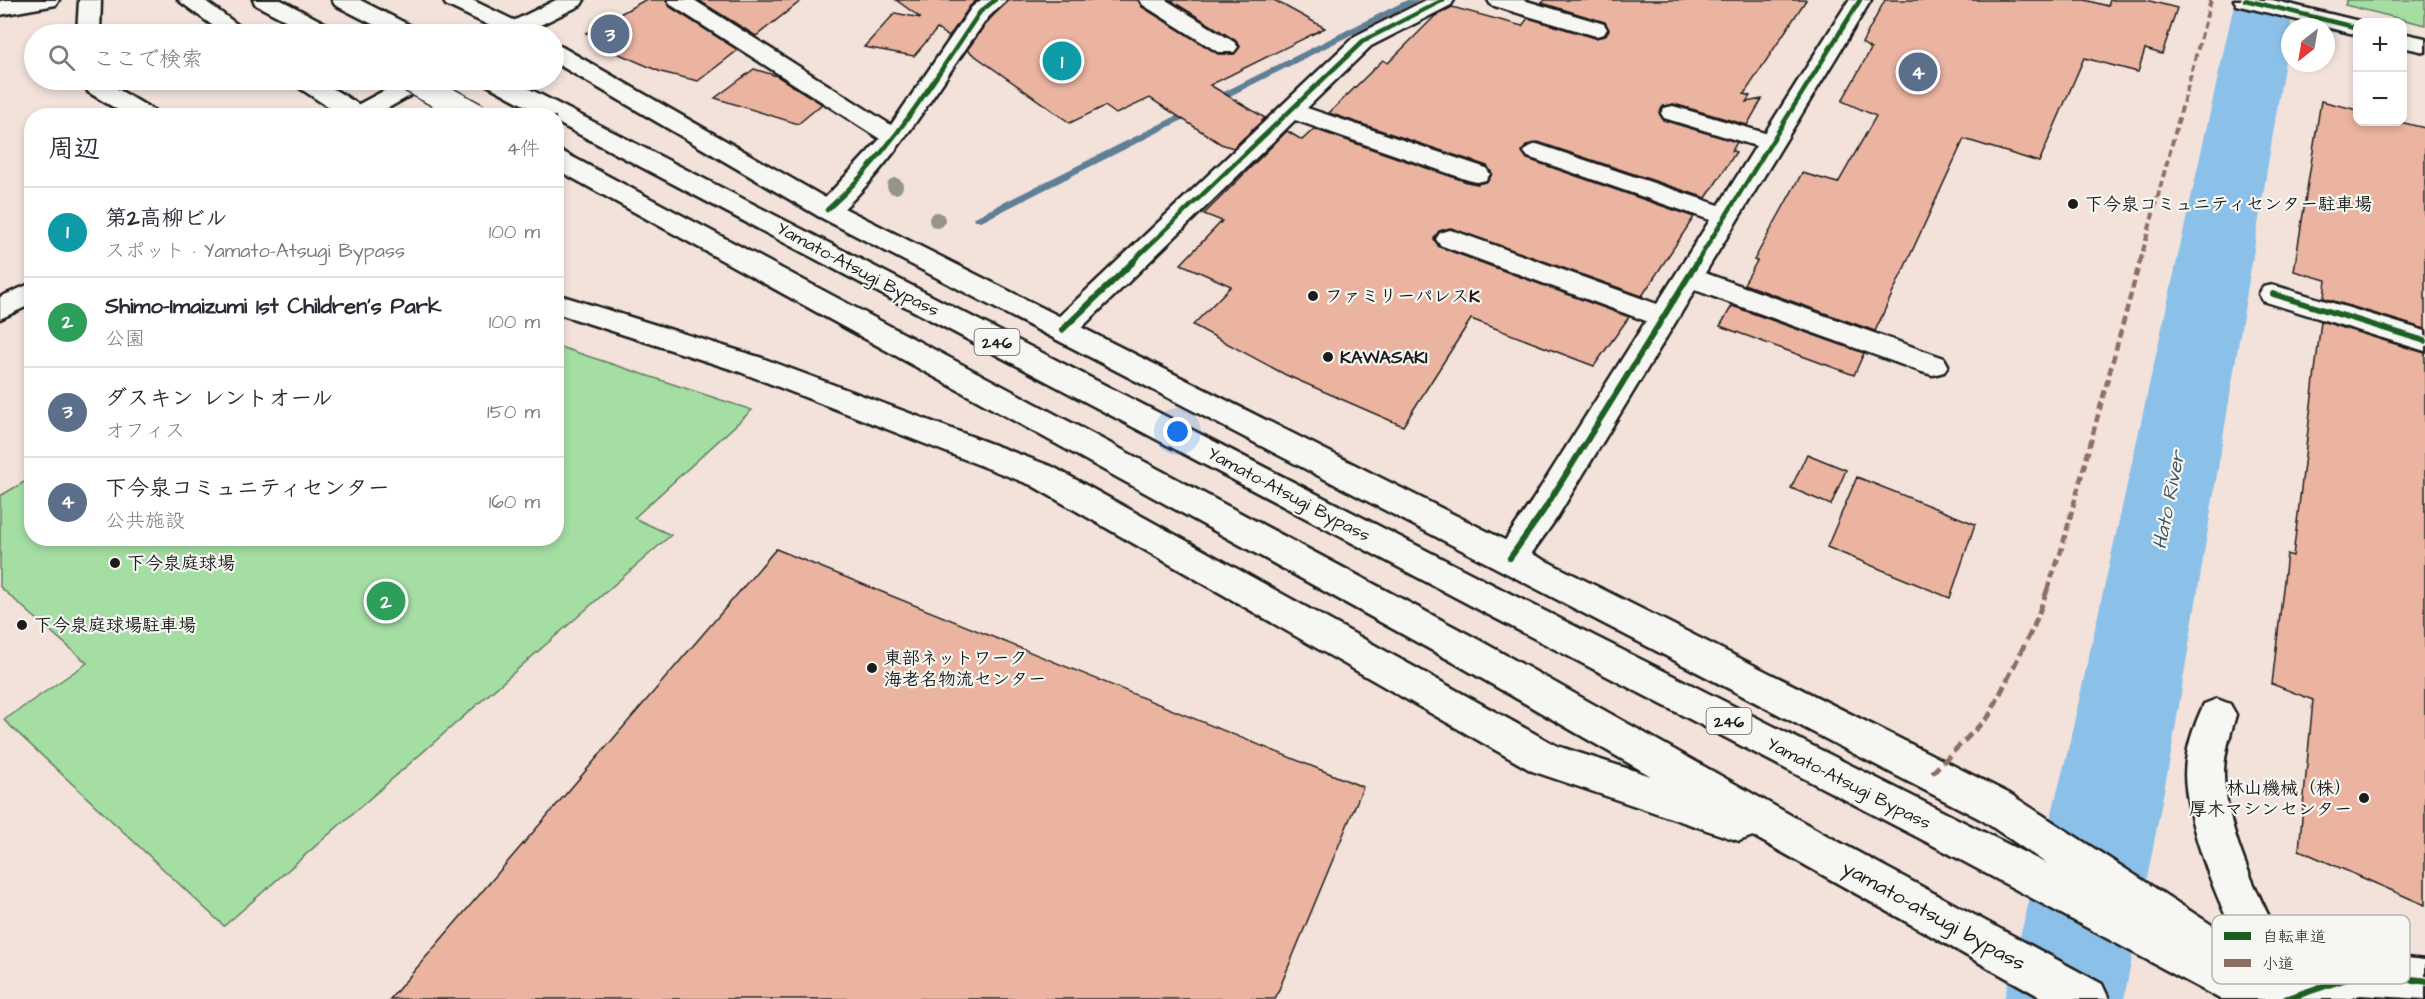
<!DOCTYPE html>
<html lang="ja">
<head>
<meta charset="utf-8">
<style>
  :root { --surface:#fff; --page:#f7f7f7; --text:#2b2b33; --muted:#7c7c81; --line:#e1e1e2; --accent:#1c1c1c }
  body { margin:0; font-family:"Architects Daughter","Klee One",sans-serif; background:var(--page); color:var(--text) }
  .controls { position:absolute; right:18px; top:18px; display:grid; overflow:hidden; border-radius:12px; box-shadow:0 3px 9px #0003 }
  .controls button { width:54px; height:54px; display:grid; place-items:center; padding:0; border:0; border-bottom:2px solid var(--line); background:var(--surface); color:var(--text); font:30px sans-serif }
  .compass { position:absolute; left:2281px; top:18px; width:54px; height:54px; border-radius:50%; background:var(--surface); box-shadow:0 3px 9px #0003; rotate:211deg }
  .you { position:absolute; left:1178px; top:432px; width:21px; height:21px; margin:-15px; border:4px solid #fff; border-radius:50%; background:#1a73e8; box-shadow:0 0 0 9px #1a73e833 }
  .badge { display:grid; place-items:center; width:39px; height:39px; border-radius:50%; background:var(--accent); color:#fff; font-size:20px; font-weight:700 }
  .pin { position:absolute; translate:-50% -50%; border:3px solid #fff; box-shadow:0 2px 6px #0006 }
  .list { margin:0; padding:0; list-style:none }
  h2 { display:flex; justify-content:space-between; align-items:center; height:78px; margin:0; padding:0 24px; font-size:26px }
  h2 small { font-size:20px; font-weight:400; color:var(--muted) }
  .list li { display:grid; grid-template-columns:39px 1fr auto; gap:18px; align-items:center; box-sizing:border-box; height:90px; padding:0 24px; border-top:2px solid var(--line) }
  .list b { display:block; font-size:22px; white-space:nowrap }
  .list p { margin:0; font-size:20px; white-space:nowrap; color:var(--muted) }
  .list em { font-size:20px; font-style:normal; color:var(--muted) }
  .icon { flex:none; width:33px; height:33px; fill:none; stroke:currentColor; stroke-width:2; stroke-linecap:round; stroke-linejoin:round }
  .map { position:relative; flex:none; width:2425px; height:999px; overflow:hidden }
  .search { position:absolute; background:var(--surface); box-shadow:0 3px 9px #0003; left:24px; top:24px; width:540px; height:66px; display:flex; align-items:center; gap:15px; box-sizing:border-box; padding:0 21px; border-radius:33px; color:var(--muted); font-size:22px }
  .panel { position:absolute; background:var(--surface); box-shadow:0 3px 9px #0003; left:24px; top:108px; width:540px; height:438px; border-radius:24px }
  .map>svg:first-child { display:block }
  .green { fill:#a4dea3; stroke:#607d60; stroke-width:1.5 }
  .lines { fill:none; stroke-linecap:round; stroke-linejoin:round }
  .stream { fill:#5f7f97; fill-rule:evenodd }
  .river { fill:#8bc1e9; fill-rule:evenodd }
  .building { fill:#ebb4a1; stroke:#1c1c1c; stroke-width:1.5 }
  .minor-casing { stroke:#1c1c1c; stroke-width:5 }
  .major-casing { stroke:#1c1c1c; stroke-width:5 }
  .highway-casing { stroke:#1c1c1c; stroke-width:5 }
  .minor { fill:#f6f6f2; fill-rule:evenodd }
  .major { fill:#f6f6f2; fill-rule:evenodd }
  .highway { fill:#f6f6f2; fill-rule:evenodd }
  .highway-bridge-casing { stroke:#1c1c1c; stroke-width:28; stroke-linecap:butt }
  .highway-bridge { stroke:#f6f6f2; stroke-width:25 }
  .quiet-far2 { stroke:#8d6e63; stroke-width:4; stroke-dasharray:7 4; stroke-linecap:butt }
  .quiet-far1 { stroke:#8d6e63; stroke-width:4.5; stroke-dasharray:8 4.5; stroke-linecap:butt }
  .quiet { stroke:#8d6e63; stroke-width:5; stroke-dasharray:10 5; stroke-linecap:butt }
  .cycleway-far2-casing { stroke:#f6f6f2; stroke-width:8 }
  .cycleway-far1-casing { stroke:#f6f6f2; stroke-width:10 }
  .cycleway-casing { stroke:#f6f6f2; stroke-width:10 }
  .cycleway-far2 { stroke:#1b5e20; stroke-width:4.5 }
  .cycleway-far1 { stroke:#1b5e20; stroke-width:6 }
  .cycleway { stroke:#1b5e20; stroke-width:7 }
  .tree { fill:#939588 }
  .poi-dot { fill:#1c1c1c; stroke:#f6f6f2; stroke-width:2 }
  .labels { text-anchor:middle; stroke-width:4.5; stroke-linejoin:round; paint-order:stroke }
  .shield { fill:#f6f6f2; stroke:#5d5d5c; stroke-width:1.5 }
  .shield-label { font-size:16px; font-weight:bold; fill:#1c1c1c }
  .poi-label { font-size:18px; font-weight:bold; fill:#1c1c1c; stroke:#f6f6f2; text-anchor:start }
  .street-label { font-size:18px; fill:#1c1c1c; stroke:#f6f6f2 }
  .water-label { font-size:20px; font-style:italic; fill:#435664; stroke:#f6f6f2 }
  .near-street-label { font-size:21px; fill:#1c1c1c; stroke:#f6f6f2 }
  .key { fill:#f6f6f2; stroke:#b5b5b2; stroke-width:1.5 }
  .key-label { font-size:16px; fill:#1c1c1c }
</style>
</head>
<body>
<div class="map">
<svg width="2425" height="999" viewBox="0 0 2425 999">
  <rect width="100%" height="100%" fill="#f3e2da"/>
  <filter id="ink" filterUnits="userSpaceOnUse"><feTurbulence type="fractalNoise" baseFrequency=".0167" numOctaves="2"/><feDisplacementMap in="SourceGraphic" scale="12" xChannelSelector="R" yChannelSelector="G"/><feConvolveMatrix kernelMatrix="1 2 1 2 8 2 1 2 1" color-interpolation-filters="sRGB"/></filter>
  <g filter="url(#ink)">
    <path class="green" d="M2347 0H2425V25L2345 5Z
      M557 346 752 410 634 518 671 535 224 926 4 720 87 663 0 587V496L31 478 32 538H556Z"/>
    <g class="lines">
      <path class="stream" d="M1407 0H1420L983 221H975L973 218Z"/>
      <path class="river" d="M2235 0H2295L2171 754 2124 999H2004L2067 754Z"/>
    </g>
    <path class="building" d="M645 0H666L670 7 738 50 698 81 661 72 605 48 612 44 586 33Z
      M698 0H802L756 36Z
      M896 0H977L970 6 949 37 937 29 914 56 864 47 895 13 921 18Z
      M1008 0H1138L1142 7 1218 54H1234L1240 46 1235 40 1170 0H1274L1325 28 1210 85 1265 118 1233 148 1221 144 1150 98 1116 114 1105 106 1070 123 967 50 989 20Z
      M1545 0H1806L1744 94 1750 96 1746 102 1762 99 1747 125 1674 104 1664 106 1659 112 1663 120 1737 142 1732 151 1736 152 1706 198 1538 142 1527 145 1522 151 1527 159 1694 217 1642 296 1451 228 1439 231 1434 238 1439 247 1629 317 1594 366 1471 319 1403 426 1286 375 1193 325 1231 286 1181 264 1222 221 1204 214 1287 131 1302 140 1314 129 1467 182 1477 184 1488 181 1492 173 1487 166 1329 113 1383 60 1388 63 1435 16 1452 7 1522 26 1528 18 1595 38 1605 36 1609 30 1605 22 1542 3Z
      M1885 0H2085L2108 6 2110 0H2146L2177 8 2162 54 2145 49 2138 72 2084 58 2039 162 1964 139 1875 331 1744 284 1757 261 1754 260 1802 173 1838 183 1876 116 1842 101 1871 49 1862 43Z
      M754 69 777 76 822 104 798 124 715 98Z
      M2321 101 2358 110V122H2400L2425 128V329L2324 298 2326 280 2294 271Z
      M1732 306 1864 353 1854 375 1720 326Z
      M2321 321 2425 353V905L2299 850 2313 700 2272 684 2287 554 2293 556Z
      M1807 454 1846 470 1831 505 1791 488Z
      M1857 477 1975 524 1950 598 1827 547Z
      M776 549 1363 787 1275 999H390Z"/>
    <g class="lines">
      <defs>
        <path id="minor" d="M8 0H59L56 5 0 15V1Z
          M79 0H101L100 34H77Z
          M668 0H694L891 125 972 7 981 0H1006C1001 8 992 12 987 19 937 86 899 159 836 216L827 218 818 216 814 210 880 139 671 5Z
          M1140 0H1166L1234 42 1238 47 1234 52H1218L1143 5Z
          M1426 0H1454L1451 5 1371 46 1307 108 1486 168 1490 174 1486 180 1477 182 1468 180 1295 120 1072 337 1062 340 1052 337 1047 330 1052 323 1355 36Z
          M1488 0H1523L1604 24 1607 29 1604 34 1596 36 1491 5Z
          M1849 0H1871L1705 273 1944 358 1948 365 1944 372 1933 375 1922 372 1695 290 1556 519 1522 567 1510 571 1498 567 1493 558 1532 501 1646 321 1440 245 1436 239 1440 233 1450 230 1460 233 1657 304 1710 220 1528 157 1524 152 1528 147 1537 144 1546 147 1719 205 1756 146 1664 118 1661 113 1664 108 1673 106 1765 133Z
          M2234 0H2272L2363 22H2358V35L2237 5Z
          M2402 33 2425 38V52L2402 47Z
          M84 80H108L109 84 155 111 158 116H128L88 92Z
          M2273 285 2425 331V351L2263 301 2259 294 2263 287Z
          M2217 699 2230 704 2236 715C2229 739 2221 763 2225 788 2233 853 2269 915 2297 974L2360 953 2425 960V999L2360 995 2349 999H2264C2235 936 2194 857 2186 788 2182 760 2192 729 2204 704Z"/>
        <path id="major" d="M556 0H584L581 5 522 34H493L497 29Z
          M404 80H433L429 85 374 116H343L346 111Z
          M32 283V304L0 319V297Z"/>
        <path id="highway" d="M178 0H204L250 34H224Z
          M253 0H281L336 29 340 34H312L256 5Z
          M332 0H360L417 29 421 34H392L335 5Z
          M443 0H472L532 29 536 34H507L446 5Z
          M554 45 562 47 836 204 2010 794 2235 940 2241 955 2238 962 2279 984 2286 999H2220L1944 851 1487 614 556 122V116H544L487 85 483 80H512L1511 594 2047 864 1982 820 818 216 554 62Z
          M291 80H319L366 109 369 114 342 116 295 85Z
          M556 150 565 153 1479 640 1826 835 2102 984 2109 999H2044L1753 836 1739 841 1532 771 1031 485 740 372 556 313V294L762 358 1053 467 1557 746 1651 776 1453 662 556 169Z"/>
      </defs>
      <use href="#minor" class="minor-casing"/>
      <use href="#major" class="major-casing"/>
      <use href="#highway" class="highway-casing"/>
      <use href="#minor" class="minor"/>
      <use href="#major" class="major"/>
      <use href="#highway" class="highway"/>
      <defs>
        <path id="highway-bridge" d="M411 80 477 116"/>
      </defs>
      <use href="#highway-bridge" class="highway-bridge-casing"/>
      <use href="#highway-bridge" class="highway-bridge"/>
      <path class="quiet-far2" d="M2140 262 2211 0"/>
      <path class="quiet-far1" d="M2047 590 2061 551 2140 261"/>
      <path class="quiet" d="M1932 773 1989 716 2034 626 2048 588"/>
      <defs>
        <path id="cycleway-far2" d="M2245 0 2358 28
          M827 210C890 154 933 81 980 12L995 0
          M1132 262 1363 41 1443 0
          M1697 262 1860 0"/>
        <path id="cycleway-far1" d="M2273 294 2425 341
          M1062 330 1134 261
          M1510 558 1544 510 1698 261"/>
        <path id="cycleway" d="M2286 999 2360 974 2425 981"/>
      </defs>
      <use href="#cycleway-far2" class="cycleway-far2-casing"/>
      <use href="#cycleway-far1" class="cycleway-far1-casing"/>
      <use href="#cycleway" class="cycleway-casing"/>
      <use href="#cycleway-far2" class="cycleway-far2"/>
      <use href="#cycleway-far1" class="cycleway-far1"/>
      <use href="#cycleway" class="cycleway"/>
    </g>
    <g class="tree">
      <circle cx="895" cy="186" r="8"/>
      <circle cx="937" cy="220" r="8"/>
    </g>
  </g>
  <g class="poi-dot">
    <circle cx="2073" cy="204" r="6"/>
    <circle cx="1313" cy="296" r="6"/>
    <circle cx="1328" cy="357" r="6"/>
    <circle cx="115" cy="563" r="6"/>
    <circle cx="22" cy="625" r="6"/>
    <circle cx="872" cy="668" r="6"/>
    <circle cx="2364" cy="798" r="6"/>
  </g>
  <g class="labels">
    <g class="shield">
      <rect x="974.5" y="329" width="45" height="26" rx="4.5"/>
      <rect x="1706.5" y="708" width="45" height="26" rx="4.5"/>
    </g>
    <g class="shield-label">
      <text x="997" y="348">246</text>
      <text x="1729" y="727">246</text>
    </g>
    <g class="poi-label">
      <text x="2085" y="210">下今泉コミュニティセンター駐車場</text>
      <text x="1325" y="302">ファミリーパレスK</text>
      <text x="1340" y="363">KAWASAKI</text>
      <text x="127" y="569">下今泉庭球場</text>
      <text x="34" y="631">下今泉庭球場駐車場</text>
      <text x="884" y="664">東部ネットワーク<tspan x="884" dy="21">海老名物流センター</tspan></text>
      <text x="2352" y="794" text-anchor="end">林山機械（株）<tspan x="2352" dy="21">厚木マシンセンター</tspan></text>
    </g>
    <g class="street-label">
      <text transform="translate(858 269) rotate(28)" y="6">Yamato-Atsugi Bypass</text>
      <text transform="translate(1289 494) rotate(28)" y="6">Yamato-Atsugi Bypass</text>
      <text transform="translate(1849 783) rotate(27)" y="6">Yamato-Atsugi Bypass</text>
    </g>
    <g class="water-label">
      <text transform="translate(2168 500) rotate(-79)" y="7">Hato River</text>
    </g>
    <g class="near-street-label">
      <text transform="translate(1934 915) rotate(29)" y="7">yamato-atsugi bypass</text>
    </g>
  </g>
  <rect x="2212" y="915" width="198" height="69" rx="9" class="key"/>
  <rect x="2224" y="932" width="27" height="8" fill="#1b5e20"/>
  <rect x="2224" y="959" width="27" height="8" fill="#8d6e63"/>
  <g class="key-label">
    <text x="2262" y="942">自転車道</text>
    <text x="2262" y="969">小道</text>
  </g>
</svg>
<div class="controls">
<button>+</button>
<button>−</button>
</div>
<svg class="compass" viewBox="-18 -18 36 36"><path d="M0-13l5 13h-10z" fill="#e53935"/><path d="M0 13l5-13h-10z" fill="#7c7c81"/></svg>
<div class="you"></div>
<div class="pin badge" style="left:1062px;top:61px;background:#0f9aa8">1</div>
<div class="pin badge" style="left:386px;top:601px;background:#2e9e5b">2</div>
<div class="pin badge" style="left:610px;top:34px;background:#5c6f8a">3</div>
<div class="pin badge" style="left:1918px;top:72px;background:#5c6f8a">4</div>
<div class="search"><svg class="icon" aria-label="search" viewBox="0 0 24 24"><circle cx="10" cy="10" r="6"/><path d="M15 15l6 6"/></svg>ここで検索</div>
<section class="panel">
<h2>周辺<small>4件</small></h2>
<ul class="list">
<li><span class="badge" style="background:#0f9aa8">1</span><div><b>第2高柳ビル</b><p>スポット · Yamato-Atsugi Bypass</p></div><em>100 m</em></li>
<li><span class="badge" style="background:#2e9e5b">2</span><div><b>Shimo-Imaizumi 1st Children's Park</b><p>公園</p></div><em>100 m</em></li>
<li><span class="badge" style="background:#5c6f8a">3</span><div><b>ダスキン レントオール</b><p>オフィス</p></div><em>150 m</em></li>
<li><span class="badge" style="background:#5c6f8a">4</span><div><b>下今泉コミュニティセンター</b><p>公共施設</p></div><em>160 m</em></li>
</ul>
</section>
</div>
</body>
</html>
